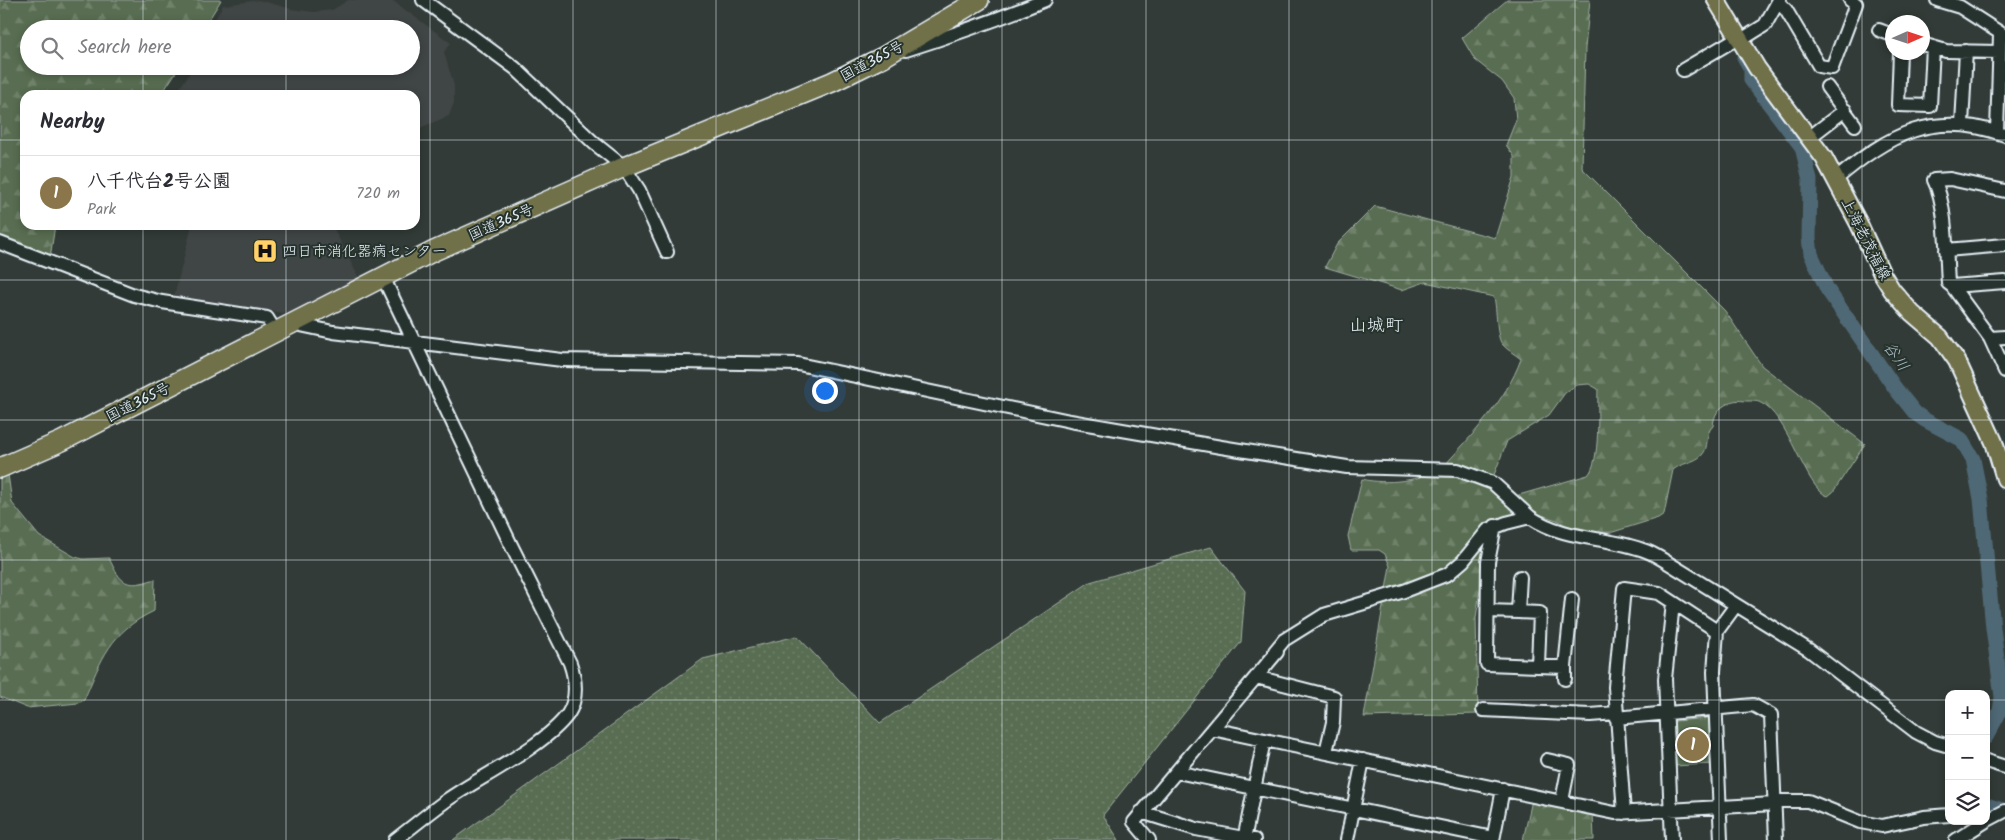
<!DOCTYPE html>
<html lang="en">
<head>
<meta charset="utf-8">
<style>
  :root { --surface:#fff; --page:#f2f2f3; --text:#2b2b33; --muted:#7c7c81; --line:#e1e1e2; --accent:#8a764a }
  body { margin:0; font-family:Kalam,"Klee One",sans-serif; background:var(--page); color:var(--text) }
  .controls { position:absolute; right:15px; bottom:15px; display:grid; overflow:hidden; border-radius:10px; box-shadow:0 2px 8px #0003 }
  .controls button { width:45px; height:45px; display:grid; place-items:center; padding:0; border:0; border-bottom:1px solid var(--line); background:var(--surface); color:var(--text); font:25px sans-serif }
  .compass { position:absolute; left:1885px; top:15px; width:45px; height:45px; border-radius:50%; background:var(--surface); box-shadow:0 2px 8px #0003; rotate:87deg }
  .you { position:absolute; left:824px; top:390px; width:18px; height:18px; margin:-12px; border:4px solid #fff; border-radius:50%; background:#1a73e8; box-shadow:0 0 0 8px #1a73e833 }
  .badge { display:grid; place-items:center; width:32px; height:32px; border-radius:50%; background:var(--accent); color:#fff; font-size:16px; font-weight:700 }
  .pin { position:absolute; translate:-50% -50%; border:2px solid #fff; box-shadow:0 1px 5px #0006 }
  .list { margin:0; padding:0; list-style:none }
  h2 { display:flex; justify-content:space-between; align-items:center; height:65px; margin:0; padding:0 20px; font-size:21px }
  h2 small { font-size:16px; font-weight:400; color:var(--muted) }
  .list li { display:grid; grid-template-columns:32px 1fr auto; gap:15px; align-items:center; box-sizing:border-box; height:75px; padding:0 20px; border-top:1px solid var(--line) }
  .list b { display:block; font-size:19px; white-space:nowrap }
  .list p { margin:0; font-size:16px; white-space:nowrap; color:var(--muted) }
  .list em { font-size:16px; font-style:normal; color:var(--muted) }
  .icon { flex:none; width:28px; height:28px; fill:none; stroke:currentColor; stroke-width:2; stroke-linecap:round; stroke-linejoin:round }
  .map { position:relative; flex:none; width:2005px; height:840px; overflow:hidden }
  .search { position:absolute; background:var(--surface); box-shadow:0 2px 8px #0003; left:20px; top:20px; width:400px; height:55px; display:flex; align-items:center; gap:12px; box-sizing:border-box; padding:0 18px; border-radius:28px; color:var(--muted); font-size:19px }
  .panel { position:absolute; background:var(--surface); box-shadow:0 2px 8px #0003; left:20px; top:90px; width:400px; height:140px; border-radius:15px }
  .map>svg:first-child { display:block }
  .built { fill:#414444 }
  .grass { fill:url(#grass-dots); stroke:#a0afa4 }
  .forest { fill:url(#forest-firs); stroke:#a0afa4; fill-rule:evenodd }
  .park { fill:url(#park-tufts); stroke:#a0afa4 }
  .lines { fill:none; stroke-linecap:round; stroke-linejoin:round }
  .river { stroke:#4f6874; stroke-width:15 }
  .minor-casing { stroke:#e8f1f8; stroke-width:16 }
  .major-casing { stroke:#e8f1f8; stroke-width:20 }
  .highway-casing { stroke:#e8f1f8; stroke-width:22 }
  .minor { stroke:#26332d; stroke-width:12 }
  .major { stroke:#6f704a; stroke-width:16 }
  .highway { stroke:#6f704a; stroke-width:19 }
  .grid { fill:none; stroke:#e8f1f8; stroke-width:1; stroke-opacity:0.55 }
  .labels { text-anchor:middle; stroke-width:4; stroke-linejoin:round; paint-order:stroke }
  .street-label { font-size:15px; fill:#e8f1f8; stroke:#26332d }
  .poi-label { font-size:15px; fill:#e8f1f8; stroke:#26332d; text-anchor:start }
  .water-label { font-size:16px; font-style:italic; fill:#abbac3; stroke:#26332d }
  .quarter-label { font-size:18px; fill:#e8f1f8; stroke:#26332d }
</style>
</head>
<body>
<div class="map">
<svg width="2005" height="840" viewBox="0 0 2005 840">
  <defs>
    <pattern id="grass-dots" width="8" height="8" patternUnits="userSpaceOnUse" patternTransform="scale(1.25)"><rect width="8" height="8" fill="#586d51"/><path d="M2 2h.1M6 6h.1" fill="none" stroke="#70826b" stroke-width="1.8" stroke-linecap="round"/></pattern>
    <pattern id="forest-firs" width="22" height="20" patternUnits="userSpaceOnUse" patternTransform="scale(1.25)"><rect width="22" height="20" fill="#586d51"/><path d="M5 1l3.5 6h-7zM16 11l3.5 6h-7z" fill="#70826b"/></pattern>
    <pattern id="park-tufts" width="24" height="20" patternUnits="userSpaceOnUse" patternTransform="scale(1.25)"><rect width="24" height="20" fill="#586d51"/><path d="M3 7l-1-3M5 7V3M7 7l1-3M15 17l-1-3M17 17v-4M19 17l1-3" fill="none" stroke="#70826b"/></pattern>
  </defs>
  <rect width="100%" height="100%" fill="#323b37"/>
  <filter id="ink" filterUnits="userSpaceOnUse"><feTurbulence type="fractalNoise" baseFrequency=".02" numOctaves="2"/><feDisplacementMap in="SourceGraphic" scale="10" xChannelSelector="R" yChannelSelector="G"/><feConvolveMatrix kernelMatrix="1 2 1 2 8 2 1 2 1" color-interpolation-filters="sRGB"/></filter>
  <g filter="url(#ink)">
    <path class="built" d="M259 0 292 9 314 12 332 10 348 0H392L451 43 444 52 454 85V103L449 116 415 130V95H175L194 66H411V29L210 28 223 5Z
      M192 225H332L359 278 289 314 174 296Z"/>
    <path class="grass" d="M1211 547 1245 591 1241 642 1103 815 1119 840H453L703 659 797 636 880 723 1090 582Z"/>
    <path class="forest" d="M0 0H221L203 29H29V66H180L161 95H25V225H55L50 258 0 242Z
      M1507 0H1590L1585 48 1582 168 1725 311 1762 366 1865 444 1833 492 1828 496C1805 490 1789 414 1759 402 1756 401 1751 401 1748 401 1741 401 1735 399 1729 403 1718 408 1714 415 1713 426 1704 434 1710 447 1702 455 1694 463 1681 463 1673 470L1664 514 1658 518 1613 532 1586 533 1574 530 1557 520 1522 509 1488 533 1476 618 1478 714 1364 717 1390 566 1385 554 1379 550H1351L1348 536 1362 479C1385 485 1423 481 1443 467 1472 435 1506 401 1521 359 1515 354 1507 350 1502 344 1496 337 1497 309 1494 297L1425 282 1402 290 1325 267 1337 244 1375 206 1495 238 1514 177V156L1506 145 1516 120 1514 98 1502 81 1475 60 1462 38ZM1589 384 1598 389C1597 410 1601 461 1588 475L1512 497 1499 498 1489 488 1507 441 1549 415 1565 393 1576 385Z
      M8 474 12 503 39 536 75 557 83 559 109 558C121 584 126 589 155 579L154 611C110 632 102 658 84 700L78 703 27 708 0 697V478Z
      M1532 800 1593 813 1594 840H1523Z"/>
    <path class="park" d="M1708 718 1712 721 1714 764 1673 766 1672 726 1675 721Z"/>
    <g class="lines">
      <path class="river" d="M1744 57 1751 69V80L1802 147 1810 180 1809 238 1811 254 1827 289 1895 388 1915 413 1925 420 1961 439 1973 459 1981 499 1993 628 2002 697 2000 711 1986 737
        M1986 805 2005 811"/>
      <defs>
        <path id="minor" d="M423 0 515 68 594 143 624 167 639 190 667 252
          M1937 0 1960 7 2005 36
          M1779 3 1786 10 1819 66 1832 68 1856 4 1850 0
          M1879 30 1892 35
          M1741 40 1765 25 1779 0
          M1922 44 1946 51 1999 52
          M906 50C953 35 999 19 1045 0
          M1900 52 1898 105 1930 106 1933 47
          M1683 70 1739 37
          M1827 87 1855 125
          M1962 124 1966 51
          M1997 132 2000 35
          M1810 137 1845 110
          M1835 180C1889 134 1934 109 2005 135
          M0 243 134 295 162 302 267 318 275 331
          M1946 250 2005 245
          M383 277 511 545 570 663C576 680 578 698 568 714 545 746 480 777 447 800 429 813 412 827 395 840
          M1952 286 1948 283C1946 255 1947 205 1934 180L1950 179 2005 191
          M291 323 333 332 562 360 798 364 1070 421 1221 447 1347 467 1458 470 1493 483 1530 517
          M2005 337 1990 338 2005 371
          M1990 338 1952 286 2005 282
          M1495 526 1488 562 1487 664 1565 667V679
          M1520 577 1518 612 1540 613 1538 665
          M1488 611 1518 612
          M1565 667 1572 599
          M1256 677 1334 697 1333 722 1326 752
          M1483 710 1590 715 1616 713
          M1616 718 1753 705 1771 715 1776 840
          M1212 729 1615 813 1774 804
          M1547 760 1569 765 1562 801
          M1986 761 2005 767
          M1177 772 1493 838
          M1774 801H1808L1860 822 1882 826 1924 817 1949 815
          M1141 812 1196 829 1254 840
          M1624 813 1615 687 1624 588 1659 593 1717 631
          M1986 821 2005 811
          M1149 840 1134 822 1277 652 1275 651 1284 640 1324 615 1404 591 1448 574 1463 561 1488 530 1506 523 1530 517C1566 541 1607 536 1646 551 1654 554 1662 559 1670 564L1809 650 1916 732 1935 742 1949 746
          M1244 840 1264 740
          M1347 840 1363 760
          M1493 840 1503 789
          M1672 840 1665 679 1673 603
          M1721 840 1714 672 1717 631 1736 605
          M1956 840 1986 821"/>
        <path id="major" d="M1716 0 1757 68 1824 158 1859 224 1882 274 1892 290 1912 313 1940 337 1957 361 1994 442 2005 479"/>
        <path id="highway" d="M0 468 62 441 434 251 624 167 832 82 883 57 979 0"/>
      </defs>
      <use href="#minor" class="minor-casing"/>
      <use href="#major" class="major-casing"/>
      <use href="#highway" class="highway-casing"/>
      <use href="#minor" class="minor"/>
      <use href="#major" class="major"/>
      <use href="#highway" class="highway"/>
    </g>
  </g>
  <path class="grid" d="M143 0V29M286 0V29M430 0V840M573 0V840M716 0V840M859 0V840M1002 0V840M1146 0V840M1289 0V840M1432 0V840M1575 0V840M1719 0V840M1862 0V840M143 66V95M286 66V95M0 140H25M415 140H2005M143 225V840M286 225V840M0 280H2005M0 420H2005M0 560H2005M0 700H1949M1986 700H2005"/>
  <defs>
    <symbol id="hospital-square" viewBox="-11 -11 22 22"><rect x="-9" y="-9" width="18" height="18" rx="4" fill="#ffd166" stroke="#26332d"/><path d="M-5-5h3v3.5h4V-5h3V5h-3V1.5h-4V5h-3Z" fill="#111"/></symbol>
  </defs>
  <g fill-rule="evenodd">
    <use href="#hospital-square" x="251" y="237" width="28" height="28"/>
  </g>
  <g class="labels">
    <g class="street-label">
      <text transform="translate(872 61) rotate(-28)" y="5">国道365号</text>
      <text transform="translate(501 222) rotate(-24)" y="5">国道365号</text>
      <text transform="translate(1866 239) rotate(63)" y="5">上海老茂福線</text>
      <text transform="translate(138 402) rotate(-27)" y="5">国道365号</text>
    </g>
    <g class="poi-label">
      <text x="282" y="256">四日市消化器病センター</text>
    </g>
    <g class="water-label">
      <text transform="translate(1897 356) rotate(55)" y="6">谷川</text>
    </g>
    <g class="quarter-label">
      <text x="1376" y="331">山城町</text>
    </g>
  </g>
</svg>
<div class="controls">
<button>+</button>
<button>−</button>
<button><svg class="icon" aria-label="layers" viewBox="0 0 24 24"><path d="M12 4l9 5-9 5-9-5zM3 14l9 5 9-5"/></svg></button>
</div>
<svg class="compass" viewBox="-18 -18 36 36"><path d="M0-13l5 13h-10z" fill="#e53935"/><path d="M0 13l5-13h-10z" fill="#7c7c81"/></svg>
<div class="you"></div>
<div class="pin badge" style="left:1693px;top:745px">1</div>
<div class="search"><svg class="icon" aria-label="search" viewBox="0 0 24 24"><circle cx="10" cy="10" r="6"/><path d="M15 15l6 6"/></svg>Search here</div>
<section class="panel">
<h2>Nearby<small></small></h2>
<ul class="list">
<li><span class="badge">1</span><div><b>八千代台2号公園</b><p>Park</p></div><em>720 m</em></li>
</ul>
</section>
</div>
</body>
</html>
